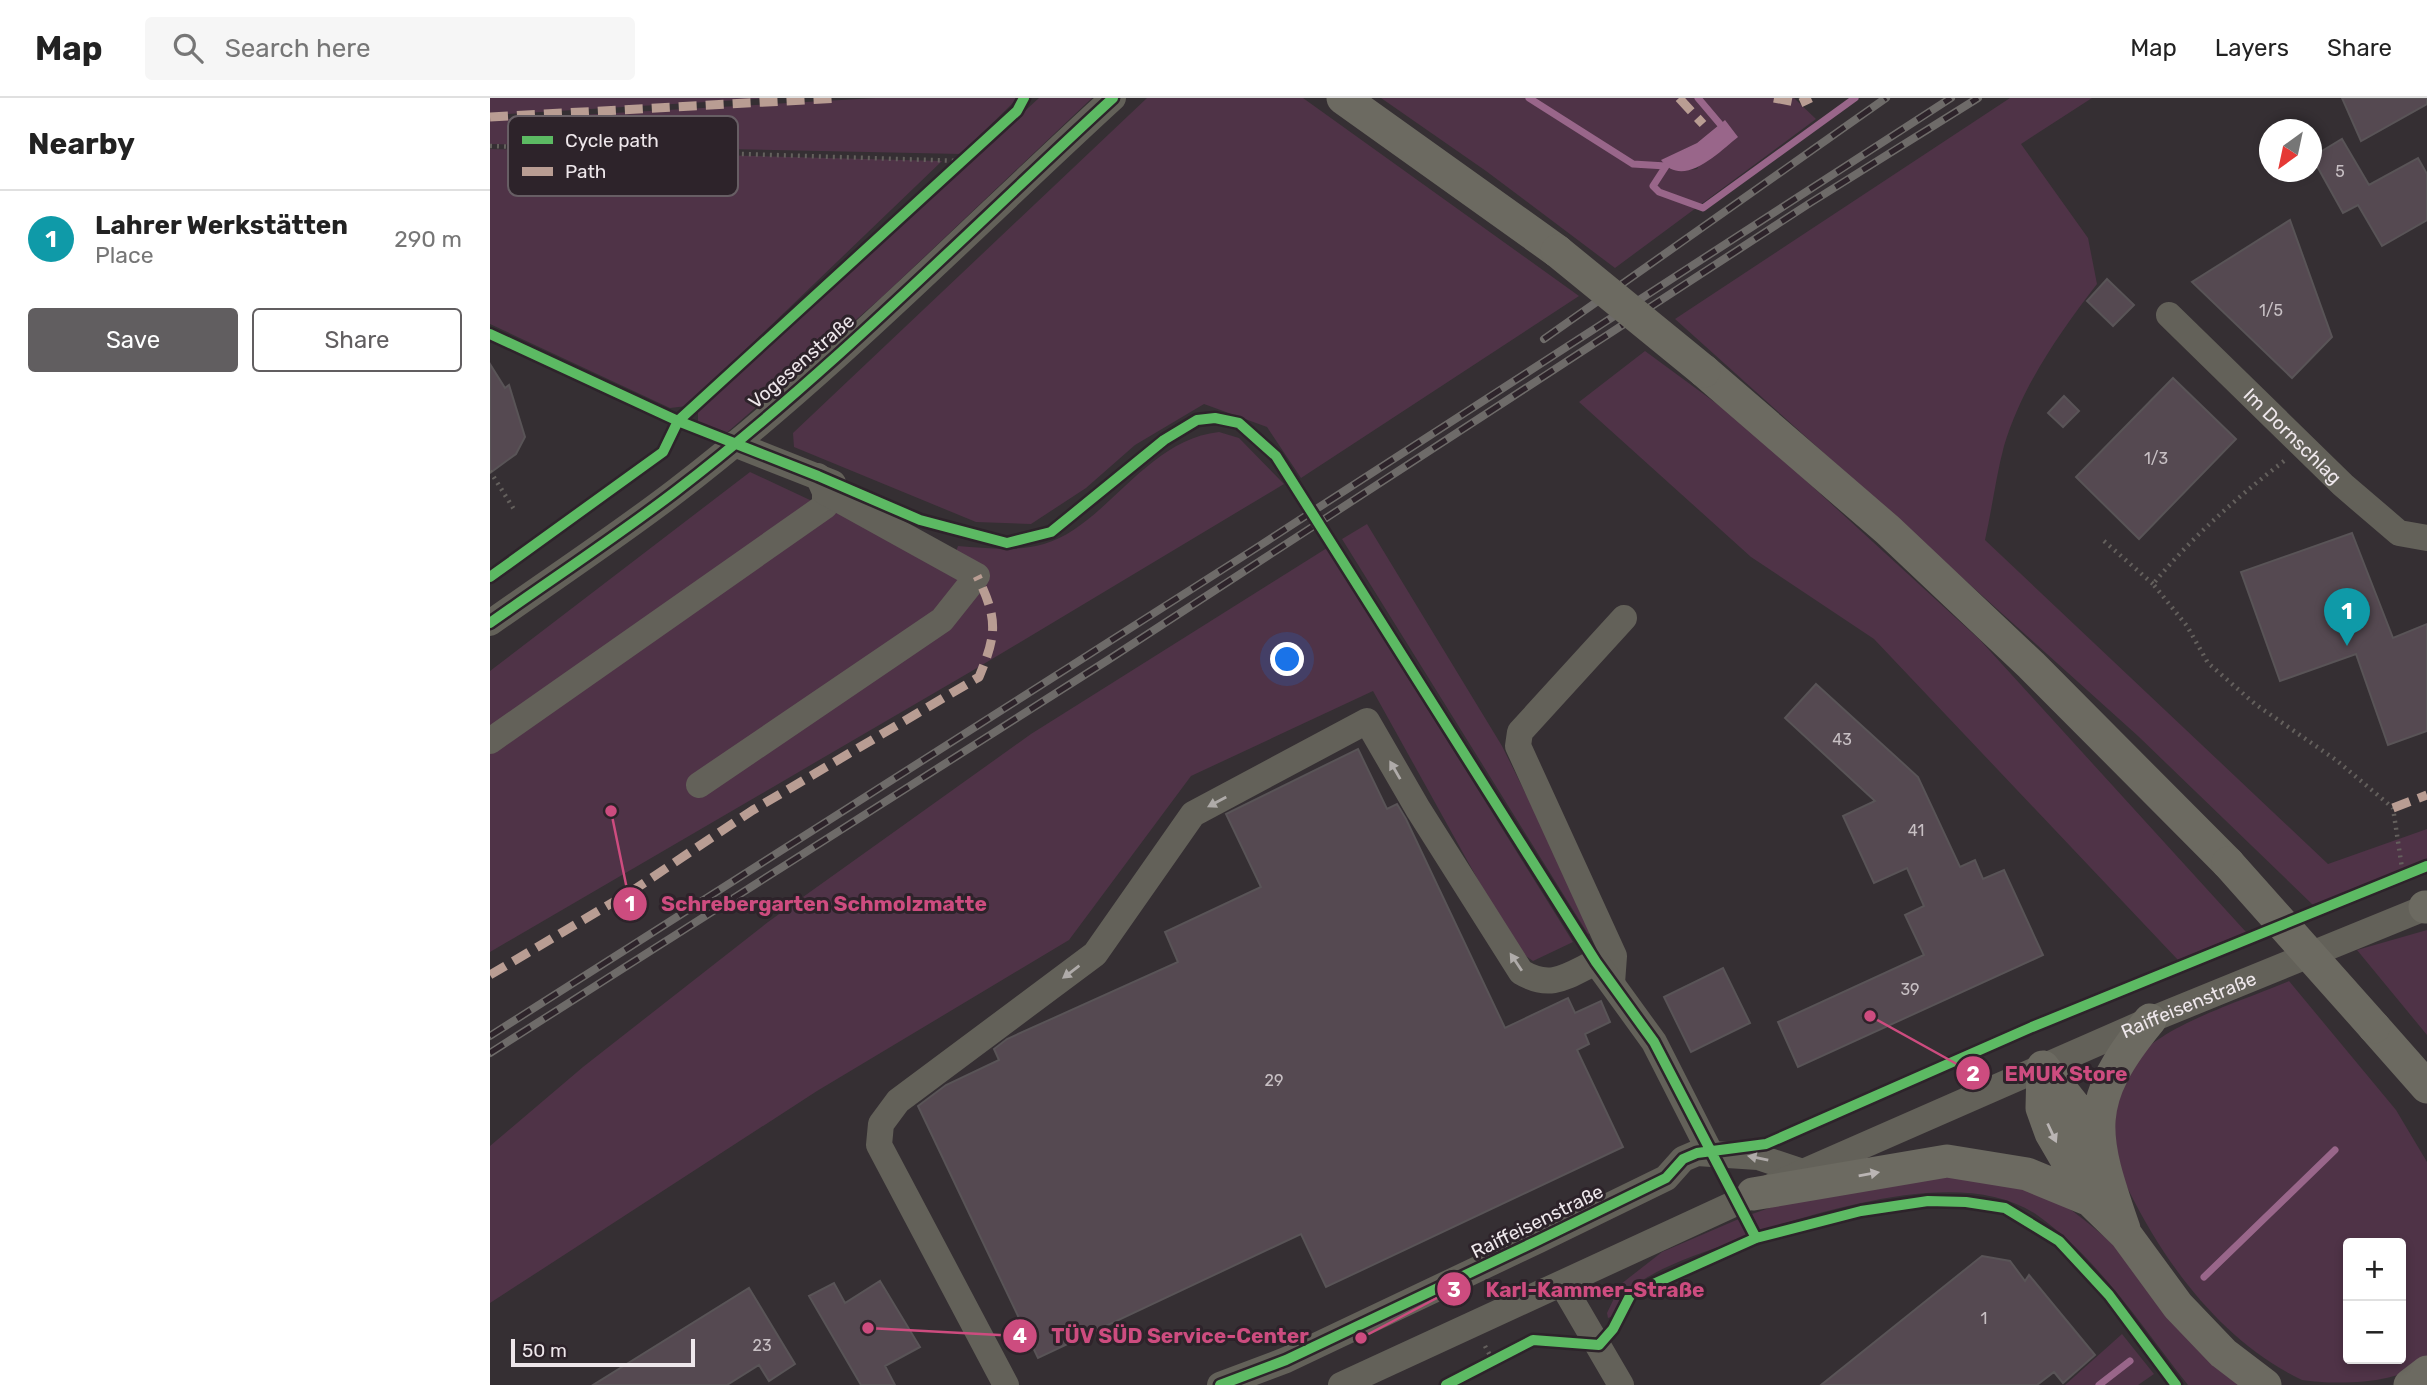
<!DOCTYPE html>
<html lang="en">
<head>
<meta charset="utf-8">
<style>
  :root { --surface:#fff; --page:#f6f6f6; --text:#222; --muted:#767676; --line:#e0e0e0; --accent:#615e60 }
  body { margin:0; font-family:Rubik,sans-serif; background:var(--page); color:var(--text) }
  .controls { position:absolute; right:21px; bottom:21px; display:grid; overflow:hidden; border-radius:7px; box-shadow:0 4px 10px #0003 }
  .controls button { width:63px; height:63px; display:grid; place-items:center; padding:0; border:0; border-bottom:2px solid var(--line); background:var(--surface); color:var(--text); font:35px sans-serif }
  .compass { position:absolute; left:1769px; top:21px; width:63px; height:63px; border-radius:50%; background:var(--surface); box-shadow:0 4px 10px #0003; rotate:213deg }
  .scale { position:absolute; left:21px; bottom:18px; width:184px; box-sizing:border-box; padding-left:7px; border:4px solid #eee7eb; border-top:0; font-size:19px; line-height:24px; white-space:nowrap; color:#eee7eb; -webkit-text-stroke:5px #2d232a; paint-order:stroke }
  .you { position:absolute; left:798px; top:562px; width:24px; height:24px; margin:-18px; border:5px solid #fff; border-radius:50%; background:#1a73e8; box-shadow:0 0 0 10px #1a73e833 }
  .badge { display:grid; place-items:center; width:46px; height:46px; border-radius:50%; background:var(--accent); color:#fff; font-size:23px; font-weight:700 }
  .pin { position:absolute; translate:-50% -58px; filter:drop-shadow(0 2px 4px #0008) }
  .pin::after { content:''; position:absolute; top:37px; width:24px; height:21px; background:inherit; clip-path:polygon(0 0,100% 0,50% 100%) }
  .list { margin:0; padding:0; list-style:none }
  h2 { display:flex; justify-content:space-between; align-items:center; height:91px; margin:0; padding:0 28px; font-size:30px }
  h2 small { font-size:23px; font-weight:400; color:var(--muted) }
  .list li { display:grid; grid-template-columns:46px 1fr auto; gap:21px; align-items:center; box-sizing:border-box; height:98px; padding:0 28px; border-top:2px solid var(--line) }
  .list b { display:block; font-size:26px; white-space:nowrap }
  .list p { margin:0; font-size:23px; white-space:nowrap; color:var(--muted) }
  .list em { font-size:23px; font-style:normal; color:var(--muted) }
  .actions { display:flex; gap:14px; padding:21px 28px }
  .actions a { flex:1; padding:16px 0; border:2px solid var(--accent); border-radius:7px; text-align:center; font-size:24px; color:var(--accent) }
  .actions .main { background:var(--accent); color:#fff }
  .icon { flex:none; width:38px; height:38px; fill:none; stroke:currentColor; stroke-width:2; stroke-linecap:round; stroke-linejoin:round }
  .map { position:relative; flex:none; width:1937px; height:1287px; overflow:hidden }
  header { display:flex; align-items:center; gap:42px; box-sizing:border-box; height:98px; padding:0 35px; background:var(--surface); border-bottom:2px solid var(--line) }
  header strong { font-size:33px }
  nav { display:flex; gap:38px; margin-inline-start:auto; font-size:24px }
  .search { width:490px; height:63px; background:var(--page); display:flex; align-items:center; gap:18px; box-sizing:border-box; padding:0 24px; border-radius:7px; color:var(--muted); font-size:26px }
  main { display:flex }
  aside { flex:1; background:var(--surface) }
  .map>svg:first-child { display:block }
  .green { fill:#4f3347; fill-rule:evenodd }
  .water { fill:#99668a }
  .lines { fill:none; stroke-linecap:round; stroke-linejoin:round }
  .stream { stroke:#99668a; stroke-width:7 }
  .building { fill:#554951; stroke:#595457; stroke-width:2 }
  .path { stroke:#64605d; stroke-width:4.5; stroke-dasharray:2 5; stroke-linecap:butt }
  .minor { stroke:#636159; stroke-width:26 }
  .major { stroke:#6c6a61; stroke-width:33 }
  .rail-casing { stroke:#6e6b69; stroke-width:8 }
  .rail { stroke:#2d232a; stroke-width:5; stroke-dasharray:16; stroke-linecap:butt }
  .major-bridge { stroke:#6c6a61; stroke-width:33 }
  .quiet { stroke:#b99d93; stroke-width:9; stroke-dasharray:18 9; stroke-linecap:butt }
  .cycleway-casing { stroke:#2d232a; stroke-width:15 }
  .cycleway { stroke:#5cba63; stroke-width:10 }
  .oneway { fill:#afaba9 }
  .oneway2 { fill:#bab5b4 }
  .labels { text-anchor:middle; stroke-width:6; stroke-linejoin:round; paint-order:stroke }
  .number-label { font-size:16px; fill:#c8c0c4 }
  .street-label { font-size:19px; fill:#eee7eb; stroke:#2d232a }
  .key { fill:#2d232a; stroke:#675e64; stroke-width:2 }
  .key-label { font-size:19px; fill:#eee7eb }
  .leader { fill:none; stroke:#cd4c7f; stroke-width:2.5 }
  .callout-dot { fill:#cd4c7f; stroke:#2d232a; stroke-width:2.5 }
  .mark-label { font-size:21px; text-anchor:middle; font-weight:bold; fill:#fff }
  .callout-label { font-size:21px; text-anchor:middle; font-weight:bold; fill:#cd4c7f; stroke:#2d232a; stroke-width:6; stroke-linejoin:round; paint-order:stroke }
</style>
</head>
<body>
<header>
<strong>Map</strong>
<div class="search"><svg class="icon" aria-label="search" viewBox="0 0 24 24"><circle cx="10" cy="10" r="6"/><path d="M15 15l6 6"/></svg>Search here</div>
<nav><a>Map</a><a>Layers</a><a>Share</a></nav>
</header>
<main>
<aside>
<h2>Nearby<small></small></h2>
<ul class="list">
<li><span class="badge" style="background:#0f9aa8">1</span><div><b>Lahrer Werkstätten</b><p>Place</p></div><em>290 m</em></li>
</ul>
<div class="actions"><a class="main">Save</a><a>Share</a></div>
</aside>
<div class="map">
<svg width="1937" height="1287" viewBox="0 0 1937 1287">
  <rect width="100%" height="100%" fill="#352f33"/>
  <path class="green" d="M0 0H281L0 17Z
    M386 0H528L471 56 0 46V22Z
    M549 0H602L392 199 233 338 208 325V313Z
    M657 0H813L1089 198 811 380 777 329 714 306 645 347 596 390 541 426 486 424 304 349 303 335Z
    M891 0H1304L1326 21 1125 170 996 73ZM1235 22 1207 71C1194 73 1180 74 1172 62L1207 45Z
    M1520 0H1602L1531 46 1598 140 1607 186C1570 234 1532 288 1514 348 1506 378 1502 411 1495 442L1838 766 1937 731V764L1823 807 1648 638 1185 221Z
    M0 51 452 63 197 308 180 310 0 226Z
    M1155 253 1253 325 1490 542 1756 834 1688 862 1384 541 1261 459 1089 304Z
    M729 334 749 340 794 386 487 570 0 854V573L260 374 461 468 468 448C497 450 526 454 554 446 616 428 655 342 729 334Z
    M877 426 1012 648 1104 833 1098 836 852 441Z
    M837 450 1083 844 1043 863 1027 852 883 593 701 678 579 842 327 993 0 1205V1048L93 969 278 824 541 636Z
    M1937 832V937L1867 852Z
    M1799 883 1906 1012 1937 1064V1261C1912 1287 1844 1287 1812 1282 1734 1245 1676 1168 1639 1093 1629 1074 1617 1049 1620 1027 1622 1014 1637 974 1645 963 1668 928 1760 900 1799 883ZM1858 1145H1911V1261H1858Z
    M1488 1078C1510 1085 1540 1088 1560 1099 1628 1136 1698 1229 1752 1287H1698C1652 1229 1608 1160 1547 1117 1475 1068 1345 1110 1269 1133L1262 1116 1311 1099 1394 1081Z
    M1251 1120 1259 1138C1222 1153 1131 1175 1124 1218L1118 1220 1117 1215 1131 1186 1172 1154Z
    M1632 1236 1664 1276 1648 1287H1575Z"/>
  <path class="water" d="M1235 22 1248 39C1229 54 1193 92 1171 62L1207 45Z"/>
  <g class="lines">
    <path class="stream" d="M1039 0 1143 66 1176 68 1163 88 1169 94 1213 110 1365 0
      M1208 0 1230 26
      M1714 1179 1845 1052
      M1609 1287 1640 1263"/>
  </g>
  <path class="building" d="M1852 0H1937V6L1871 43Z
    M1852 41 1879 87 1928 60 1937 76V122L1892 148 1868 107 1853 115 1822 59Z
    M1800 122 1842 239 1802 280 1702 184Z
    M1617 181 1644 207 1623 228 1597 203Z
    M0 266 15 290 19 287 35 339 26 356 0 375Z
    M1683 280 1746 341 1649 441 1586 379Z
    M1574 298 1589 313 1573 329 1558 315Z
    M1862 435 1903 540 1937 526V633L1898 647 1866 556 1790 583 1751 474Z
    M1326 586 1428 679 1470 769 1485 762 1493 781 1514 772 1553 857 1308 969 1288 924 1434 857 1415 817 1434 808 1417 770 1384 785 1353 718 1385 703 1295 620Z
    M868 651 897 711 907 706 916 721 1015 930 1078 900 1085 915 1111 903 1120 924 1095 936 1099 946 1087 952 1133 1049 836 1189 811 1136 548 1260 428 1008 456 987 509 962 504 951 517 941 688 864 675 834 771 789 736 716Z
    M1233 870 1260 925 1201 954 1174 899Z
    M1492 1158 1520 1163 1535 1183 1539 1177 1605 1257 1573 1285 1564 1274 1547 1287H1331Z
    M390 1183 430 1249 395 1268 405 1287H371L319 1198 344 1185 355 1205Z
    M259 1190 305 1266 279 1283 269 1267 237 1287H103Z"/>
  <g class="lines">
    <path class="path" d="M0 48 472 63
      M1794 363C1745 401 1702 439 1663 486L1697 528 1718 565 1765 606 1846 662 1903 710 1913 777
      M0 373 25 413
      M1614 443 1663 486
      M995 1248 1003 1263"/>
    <g class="minor">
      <path id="s1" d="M1679 217 1853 387 1909 435 1937 440"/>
      <path d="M244 346 343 385"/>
      <path d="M0 525C62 481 126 439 186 393 341 274 479 132 623 0"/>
      <path d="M0 643 335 408V394"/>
      <path d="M209 687 452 522 487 478 335 394 328 378"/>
      <path d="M1122 885 1124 858 1028 648 1030 634 1134 520"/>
      <path d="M1072 1186 1131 1287"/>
      <path d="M516 1287 389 1047 391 1026 408 1003 605 856 703 716 877 623 928 711 1031 874C1061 892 1077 878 1106 864L1164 944 1220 1054"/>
      <path d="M730 1287 796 1262 1049 1142 1176 1080 1193 1061 1207 1055 1268 1059 1313 1074"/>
      <path id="s2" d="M851 1287 1313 1074 1660 922 1937 809"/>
    </g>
    <path class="major" d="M853 0 1067 153
      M1214 273 1398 432 1541 567 1738 765
      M1935 809H1937
      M1884 929 1937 989
      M1553 969 1552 1010 1561 1035 1600 1102
      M1553 969 1585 1009 1604 1051
      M1263 1096 1457 1063 1537 1076 1600 1102 1636 1137 1688 1208 1733 1255 1775 1287
      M1634 1131C1601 1036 1592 1004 1660 922
      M1920 1287 1937 1274"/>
    <defs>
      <path id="rail" d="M1054 241 1396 0
        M0 938 763 452 1461 0
        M0 955 618 562 1320 105 1488 0"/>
    </defs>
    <use href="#rail" class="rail-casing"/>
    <use href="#rail" class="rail"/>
    <path class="major-bridge" d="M1067 153 1214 273
      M1738 765 1884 929"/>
    <path class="quiet" d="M1189 0 1213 26
      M1284 0 1310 5 1321 0
      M0 19 350 0
      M1903 710 1937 697
      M0 877 142 793 263 712 489 579C507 536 508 521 487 478"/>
    <defs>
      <path id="cycleway" d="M0 236 188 323 328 378 430 422 517 445 561 434 674 342 707 322 725 320 749 325 786 358 1106 864 1164 944 1266 1140
        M0 479 173 354 188 323 527 13 534 0
        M0 525C62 481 126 439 186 393 341 274 479 132 623 0
        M730 1287 796 1262 1049 1142 1176 1080 1193 1061 1207 1055 1276 1046 1542 929 1937 768
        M956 1287 1043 1242 1109 1247 1123 1231 1141 1196 1266 1140 1371 1113 1438 1103 1476 1104 1515 1110 1569 1143 1619 1197 1686 1287"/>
    </defs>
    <use href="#cycleway" class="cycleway-casing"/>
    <use href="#cycleway" class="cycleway"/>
  </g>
  <defs><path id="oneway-solid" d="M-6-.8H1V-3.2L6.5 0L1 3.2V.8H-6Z" transform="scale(1.75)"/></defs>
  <g class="oneway">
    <use href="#oneway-solid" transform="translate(905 672) rotate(-120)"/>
    <use href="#oneway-solid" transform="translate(727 704) rotate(152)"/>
    <use href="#oneway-solid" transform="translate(1026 864) rotate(-124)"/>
    <use href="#oneway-solid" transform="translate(581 874) rotate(143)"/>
    <use href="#oneway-solid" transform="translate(1268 1060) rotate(-168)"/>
  </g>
  <g class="oneway2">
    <use href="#oneway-solid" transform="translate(1562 1035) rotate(65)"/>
    <use href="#oneway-solid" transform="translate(1379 1076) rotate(-10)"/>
  </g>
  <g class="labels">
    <g class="number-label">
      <text x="1850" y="79">5</text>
      <text x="1781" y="218">1/5</text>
      <text x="1666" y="366">1/3</text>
      <text x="1352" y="647">43</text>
      <text x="1426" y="738">41</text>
      <text x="1420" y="897">39</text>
      <text x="784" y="988">29</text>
      <text x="1494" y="1226">1</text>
      <text x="272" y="1253">23</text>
    </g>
    <g class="street-label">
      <text transform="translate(311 263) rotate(-41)" y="7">Vogesenstraße</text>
      <text dy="7" stroke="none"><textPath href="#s1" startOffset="173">Im Dornschlag</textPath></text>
      <text dy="7" stroke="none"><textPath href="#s2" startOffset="929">Raiffeisenstraße</textPath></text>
      <text transform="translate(1047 1123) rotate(-26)" y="7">Raiffeisenstraße</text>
    </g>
  </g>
  <rect x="18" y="18" width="230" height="80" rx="10" class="key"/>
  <rect x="32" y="38" width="31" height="8" fill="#5cba63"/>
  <rect x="32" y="69" width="31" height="9" fill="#b99d93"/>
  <g class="key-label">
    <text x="75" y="49">Cycle path</text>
    <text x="75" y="80">Path</text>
  </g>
  <path class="leader" d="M121 713L140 806M1380 918L1483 975M871 1240L964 1191M378 1230L530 1238"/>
  <g class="callout-dot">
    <circle cx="121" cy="713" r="7"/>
    <circle cx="1380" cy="918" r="7"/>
    <circle cx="871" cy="1240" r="7"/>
    <circle cx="378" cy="1230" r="7"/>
    <circle cx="140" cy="806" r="18"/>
    <circle cx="1483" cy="975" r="18"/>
    <circle cx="964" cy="1191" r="18"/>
    <circle cx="530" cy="1238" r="18"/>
  </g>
  <g class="mark-label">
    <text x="140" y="813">1</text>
    <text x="1483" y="983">2</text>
    <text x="964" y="1199">3</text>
    <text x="530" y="1245">4</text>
  </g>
  <g class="callout-label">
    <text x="334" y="813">Schrebergarten Schmolzmatte</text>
    <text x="1576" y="983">EMUK Store</text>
    <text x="1105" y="1199">Karl-Kammer-Straße</text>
    <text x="690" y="1245">TÜV SÜD Service-Center</text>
  </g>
</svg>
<div class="controls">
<button>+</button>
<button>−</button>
</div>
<svg class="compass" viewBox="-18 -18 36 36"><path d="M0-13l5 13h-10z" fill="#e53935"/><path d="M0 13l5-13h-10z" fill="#767676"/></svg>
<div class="scale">50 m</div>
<div class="you"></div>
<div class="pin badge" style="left:1857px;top:548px;background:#0f9aa8">1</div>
</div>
</main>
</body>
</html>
